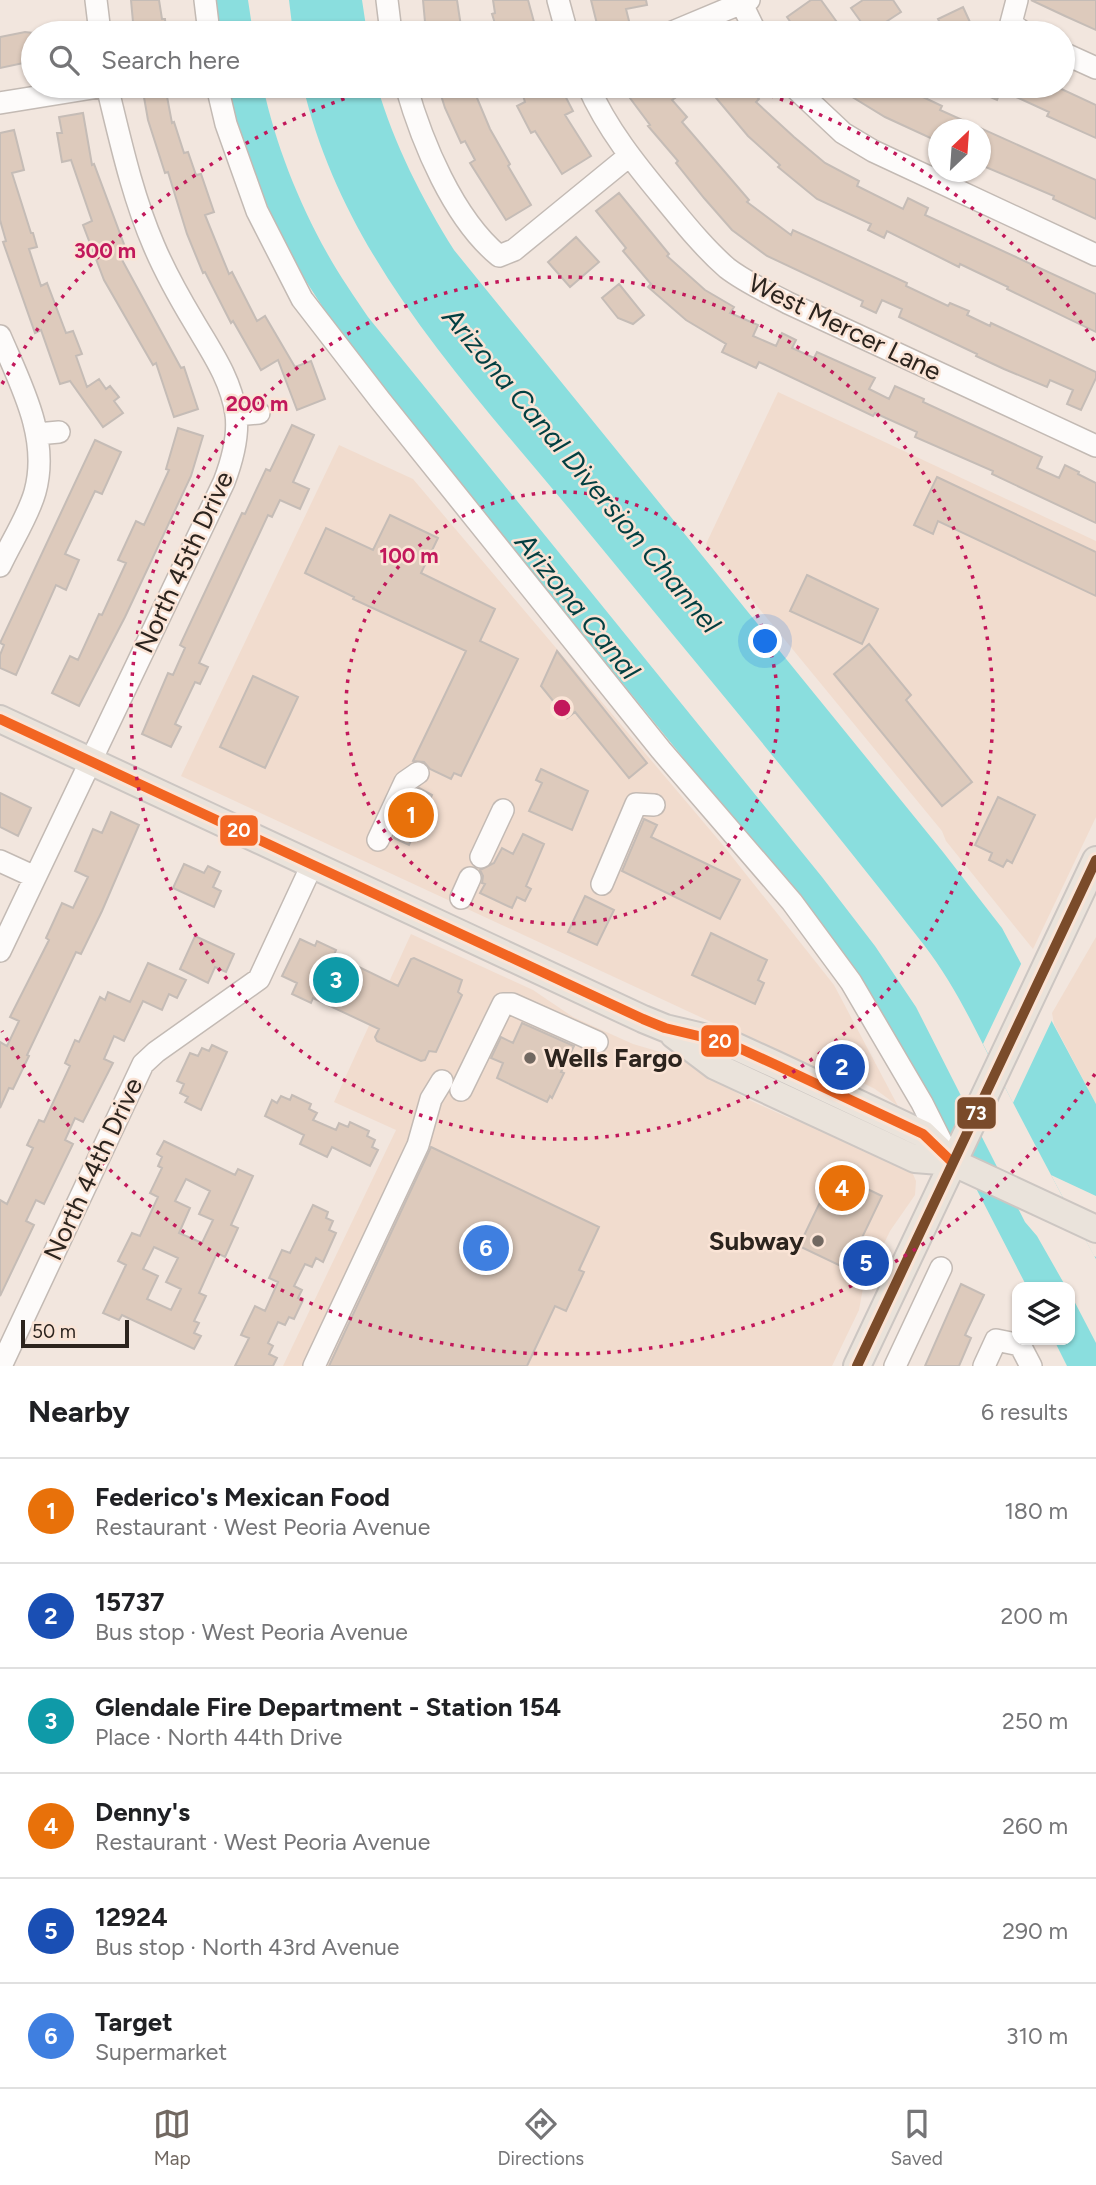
<!DOCTYPE html>
<html lang="en">
<head>
<meta charset="utf-8">
<style>
  :root { --surface:#fff; --page:#f6f6f6; --text:#202124; --muted:#757577; --line:#e0e0e0; --accent:#716861 }
  body { margin:0; font-family:Figtree,sans-serif; background:var(--page); color:var(--text) }
  .controls { position:absolute; right:21px; bottom:21px; display:grid; overflow:hidden; border-radius:14px; box-shadow:0 2px 5px #0004 }
  .controls button { width:63px; height:63px; display:grid; place-items:center; padding:0; border:0; border-bottom:2px solid var(--line); background:var(--surface); color:var(--text); font:35px sans-serif }
  .compass { position:absolute; left:928px; top:119px; width:63px; height:63px; border-radius:50%; background:var(--surface); box-shadow:0 2px 5px #0004; rotate:25deg }
  .scale { position:absolute; left:21px; bottom:18px; width:108px; box-sizing:border-box; padding-left:7px; border:4px solid #2c241e; border-top:0; font-size:19px; line-height:24px; white-space:nowrap; color:#2c241e; -webkit-text-stroke:5px #fae4d6; paint-order:stroke }
  .you { position:absolute; left:766px; top:642px; width:24px; height:24px; margin:-18px; border:5px solid #fff; border-radius:50%; background:#1a73e8; box-shadow:0 0 0 10px #1a73e833 }
  .badge { display:grid; place-items:center; width:46px; height:46px; border-radius:50%; background:var(--accent); color:#fff; font-size:23px; font-weight:700 }
  .pin { position:absolute; translate:-50% -50%; border:4px solid #fff; box-shadow:0 2px 7px #0006 }
  .list { margin:0; padding:0; list-style:none }
  h2 { display:flex; justify-content:space-between; align-items:center; height:91px; margin:0; padding:0 28px; font-size:30px }
  h2 small { font-size:23px; font-weight:400; color:var(--muted) }
  .list li { display:grid; grid-template-columns:46px 1fr auto; gap:21px; align-items:center; box-sizing:border-box; height:105px; padding:0 28px; border-top:2px solid var(--line) }
  .list b { display:block; font-size:26px; white-space:nowrap }
  .list p { margin:0; font-size:23px; white-space:nowrap; color:var(--muted) }
  .list em { font-size:23px; font-style:normal; color:var(--muted) }
  .icon { flex:none; width:38px; height:38px; fill:none; stroke:currentColor; stroke-width:2; stroke-linecap:round; stroke-linejoin:round }
  .map { position:relative; flex:none; width:1096px; height:1366px; overflow:hidden }
  .search { position:absolute; background:var(--surface); box-shadow:0 2px 5px #0004; left:21px; right:21px; top:21px; height:77px; display:flex; align-items:center; gap:18px; box-sizing:border-box; padding:0 24px; border-radius:38px; color:var(--muted); font-size:26px }
  .sheet { height:721px; background:var(--surface) }
  nav { display:flex; justify-content:space-around; align-items:center; box-sizing:border-box; height:98px; border-top:2px solid var(--line); background:var(--surface); font-size:19px; color:var(--muted) }
  nav a { display:grid; justify-items:center; gap:4px }
  nav .on { color:var(--accent) }
  .map>svg:first-child { display:block }
  .built { fill:#f1dcce }
  .water { fill:#8adede }
  .pier { fill:#f2e6de }
  .building { fill:#ddcabc; stroke:#c5bcb6; stroke-width:2; fill-rule:evenodd }
  .lines { fill:none; stroke-linecap:round; stroke-linejoin:round }
  .minor-casing { stroke:#c3bab4; stroke-width:24 }
  .major-casing { stroke:#ccc6c2; stroke-width:30 }
  .minor { stroke:#fdfbfa; stroke-width:21 }
  .major { stroke:#eae3db; stroke-width:26 }
  .bus-1-casing { stroke:#fae4d6; stroke-width:16 }
  .bus-2-casing { stroke:#fae4d6; stroke-width:16 }
  .bus-1 { stroke:#f26522; stroke-width:10 }
  .bus-2 { stroke:#7a4b2a; stroke-width:10 }
  .ring { fill:none; stroke:#c2185b; stroke-width:3.5; stroke-dasharray:3.5 7 }
  .poi-dot { fill:#716861; stroke:#fae4d6; stroke-width:2.5 }
  .labels { text-anchor:middle; stroke-width:5; stroke-linejoin:round; paint-order:stroke }
  .street-label { font-size:26px; fill:#2c241e; stroke:#fae4d6 }
  .poi-label { font-size:26px; font-weight:bold; fill:#2c241e; stroke:#fae4d6; text-anchor:start }
  .water-label { font-size:28px; font-style:italic; fill:#023f41; stroke:#fae4d6 }
  .centre { fill:#c2185b; stroke:#fae4d6; stroke-width:3.5 }
  .ring-label { font-size:21px; text-anchor:middle; font-weight:bold; fill:#c2185b; stroke:#fae4d6; stroke-width:5; stroke-linejoin:round; paint-order:stroke }
  .line-badge { stroke:#fae4d6; stroke-width:2.5 }
  .badge-label { font-size:19px; text-anchor:middle; font-weight:bold; fill:#fff }
</style>
</head>
<body>
<div class="map">
<svg width="1096" height="1366" viewBox="0 0 1096 1366">
  <rect width="100%" height="100%" fill="#f2e6de"/>
  <path class="built" d="M778 392 1096 541V817L1033 949 946 841 942 831 706 544Z
    M339 445 413 479 722 844 834 985 898 1106 875 1089 839 1071 808 1067 181 776Z
    M411 934 533 990 573 1017 633 1044 674 1056 695 1066 745 1098 789 1118 829 1129 910 1167 916 1181 915 1195 890 1231 863 1288 859 1310 832 1366H283L396 1130 334 1102Z
    M1096 937V1104L1054 1024 1052 1013Z"/>
  <path class="water" d="M215 0H248L253 33H218Z
    M289 0H362L367 33H293Z
    M227 86H263C275 143 298 201 327 253 339 275 354 296 368 317L822 877 875 946 916 1007 1025 1222 1037 1236 1066 1287H1027L919 1078 896 1037 854 971 799 900 377 382 333 323 302 275 270 212 242 144Z
    M303 86H377C394 144 422 199 454 250L943 852 1002 928 1096 1104V1259C1063 1198 1031 1137 999 1076 976 1031 955 985 924 945 816 806 702 670 590 534 477 395 345 265 303 86Z
    M1070 1293 1096 1343V1366H1067L1054 1340H1070Z"/>
  <path class="pier" d="M1022 962 1052 1020 1013 1103 983 1044Z
    M1051 1175 1096 1196V1257L1094 1256Z"/>
  <path class="building" d="M131 0H159L162 19H165L166 33H134Z
    M423 0H457L462 33H426Z
    M493 0H528L537 33H498L492 14 495 13Z
    M591 0H646L647 5 626 9 630 25 599 32Z
    M811 0H821L839 25 828 33H798L787 17Z
    M863 0H893L901 12 869 33 851 8Z
    M1031 0H1096V30L1065 16Z
    M963 7 975 33H945L938 19Z
    M25 32 33 33V61L0 68V37Z
    M142 86H165L172 123 174 122 184 153 188 152 196 175 201 174 214 212 205 215 229 274 232 272 257 321 265 316 295 367 311 361 325 399 297 410 278 360 261 370 233 321 231 323 205 272 203 273 187 234 168 172 165 173 148 120Z
    M438 86H472L490 129 510 164 508 166 531 205 506 220 470 163 475 160 465 141 461 143 445 108Z
    M520 86H560L573 111 565 115 591 156 562 174 535 131 531 133 517 106 525 102Z
    M621 86H666L675 98 672 100 687 117 682 122 749 200 747 202 791 235 793 230 907 283 906 286 948 306 950 303 969 311 967 315 990 326 991 323 1096 372V378L1081 410 1067 404 1073 390 1050 380 1047 387 1004 369 976 356 977 354 899 317 902 309 882 300 876 313 861 306 863 301 767 256 732 230 704 198 676 163 678 161 648 126 650 125Z
    M706 86H748L759 99 756 102 794 137 825 163 859 181 857 186 903 209 908 198 928 208 925 215 1096 294V332L1007 289 1008 287 960 264 959 267 887 231 884 238 868 230 871 224 817 199 778 167 780 165 748 136Z
    M855 86H889L904 95 906 89 942 106 940 110 1096 180V219L1053 199 1054 196 981 165V130H939V142L885 117 849 95Z
    M965 86H1055L1096 105V138L1047 116 1049 112 1001 90 997 100Z
    M83 113 92 165 94 164 128 255 121 258 181 368 184 367 198 409 174 417 156 363 153 365 104 280 83 225 92 221 71 160 62 162 57 133H62L59 117Z
    M14 130 24 170 12 173 31 233H33L37 247 29 249 41 286 47 283 66 333 73 331 82 354 76 356 87 387 99 379 106 389 110 386 119 397 114 401 123 413 103 427 70 381 60 384 41 330 35 333 3 242 6 241 0 220V133Z
    M619 193 669 254 667 256 705 290 734 307 730 313 758 325 753 336 776 346 782 333 796 340 792 348 814 358 817 352 875 378 869 389 889 399 895 386 924 399 923 402 1042 457 1037 468 1059 478 1065 465 1079 472 1078 474 1096 483V523L992 474 993 471 915 437 917 432 875 413 873 416 759 362 756 368 722 352 726 344 686 320 648 287 651 284 623 251 626 248 596 211Z
    M576 237 599 262 570 287 548 262Z
    M619 284 644 315 633 324 618 318 602 298Z
    M292 425 314 435 293 482 309 489 300 509 280 500 272 517 268 515 199 663 208 667 200 684 195 682 175 724 181 727 171 747 142 734 168 673 173 675 185 648 180 645 242 513 245 514 266 469 270 471Z
    M178 428 203 436 191 476 125 617 79 706 52 693 70 656 78 660 99 614 102 615 126 563 118 560 136 521 144 525 169 470 166 469Z
    M95 440 121 452 102 494 95 491 65 554 79 560 66 590 56 585 16 675 0 668V655L4 645 0 643Z
    M937 477 1096 552V596L938 521 933 534 914 525Z
    M390 515 438 538 421 573 495 609 480 641 518 659 461 776 454 773 451 779 430 769 424 762 413 761 466 651 353 599 354 597 305 573 326 528 373 550Z
    M807 575 878 609 862 644 790 611Z
    M869 644 911 695 906 700 972 782 942 806 834 674Z
    M557 651 647 763 629 778 575 712 567 718 541 686Z
    M253 676 298 697 265 768 220 747Z
    M541 769 588 791 572 830 529 811 542 783 536 780Z
    M419 788 432 795 409 845 394 838 415 791Z
    M0 793 31 808 18 836 0 827Z
    M998 797 1035 815 1012 863 1007 860 1003 867 989 860 992 853 975 845Z
    M111 812 139 825 102 911 81 954 76 952 27 1055 29 1056 13 1089 9 1088 0 1108V1042L7 1046 19 1021 10 1017 49 940 46 938 62 903 73 908 88 877 75 871 93 829 102 833Z
    M644 819 657 825 651 837 740 880 720 919 622 871Z
    M523 834 544 844 526 886 531 889 525 901 517 897 512 908 480 893 485 884 482 883 483 876 480 870 494 863 502 848 513 854Z
    M184 864 204 873 208 866 220 872 213 887 221 891 214 907 173 888Z
    M585 896 614 910 597 945 568 932Z
    M711 933 767 960 758 980 764 983 755 1004 692 975Z
    M195 936 234 954 226 972 215 967 208 983 180 969Z
    M300 939 315 946 317 941 336 950 334 955 398 986 411 959 414 958 462 980 458 992 462 995 436 1052 429 1051 425 1060 421 1061 377 1041 375 1037 379 1029 313 998 311 1003 292 994 297 983 282 976Z
    M148 963 186 980 177 998 169 994 162 1010 143 1001 124 1041 114 1036 104 1059 113 1063 83 1122 75 1118 65 1140 73 1144 44 1204 36 1200 26 1221 34 1225 0 1296V1200L7 1204 33 1148 27 1145 39 1120 44 1122 70 1066 65 1063 75 1040 79 1042 100 997 105 1000 108 992 130 1002Z
    M522 1023 574 1046 561 1072 564 1073 552 1098 550 1096 547 1102 497 1078 503 1063 491 1058 501 1037 513 1043Z
    M212 1045 227 1052 201 1110 185 1102 188 1097 180 1093 184 1084 177 1081 190 1053 198 1056 202 1048 209 1051Z
    M292 1095 311 1104 309 1109 317 1113 313 1120 336 1130 339 1123 348 1127 350 1122 369 1131 367 1136 375 1140 372 1147 378 1150 370 1166 332 1147 327 1157 300 1144 304 1135 265 1116 272 1100 277 1103 281 1096 290 1100Z
    M164 1141 235 1175 238 1169 253 1176 231 1225 238 1228 225 1257 217 1253 199 1293 206 1296 194 1321 199 1323 194 1333 201 1336 194 1349 122 1315 119 1320 103 1313 126 1265 118 1261 132 1233 140 1236 158 1197 150 1193 162 1168 158 1166 162 1157 157 1154ZM186 1179 210 1191 199 1214 213 1220 202 1243 179 1233 190 1208 175 1201ZM154 1247 178 1258 166 1282 181 1289 171 1310 147 1299 158 1276 143 1269Z
    M431 1147 599 1227 579 1270 584 1272 566 1311 555 1306 527 1366H329Z
    M834 1173 882 1196 847 1269 799 1246Z
    M313 1205 328 1212 326 1218 333 1221 329 1230 336 1233 323 1262 316 1258 312 1267 305 1264 294 1286 302 1290 298 1298 303 1300 294 1319 289 1317 285 1325 278 1322 268 1343 273 1346 269 1354 277 1358 273 1366H235L249 1338 241 1335 255 1306 265 1311 278 1282 269 1278 282 1250 290 1253Z
    M961 1284 984 1295 965 1335 971 1338 959 1366H925Z"/>
  <g class="lines">
    <defs>
      <path id="minor" d="M96 0 100 33
        M205 0 209 33
        M387 0 391 33
        M558 0 567 33
        M740 0 756 33
        M1017 0 1011 23 1024 33
        M670 33 749 0
        M1063 53 1096 68
        M217 86 226 124 257 211 302 299 380 400 661 750 792 902 851 982 922 1103 946 1151
        M406 86C422 142 453 218 499 256L514 250 629 156
        M588 86C607 129 636 165 666 201 685 224 704 248 727 268 745 282 767 292 788 303L1096 446
        M793 86 843 133 873 151 1096 255
        M0 103 105 86
        M0 336C21 385 50 438 35 492 28 517 11 542 0 566
        M236 415 259 413
        M37 434 59 432
        M378 840 405 782 418 773
        M481 857 503 810
        M0 861 35 877
        M602 884 636 804 654 805
        M461 898 470 878
        M0 951 224 482C232 461 239 437 236 414 231 379 211 351 194 322 179 297 165 272 154 246 132 195 120 139 107 86
        M461 1090 503 1004H512L597 1042
        M1 1366 143 1064 156 1052 259 979 312 865
        M314 1366 418 1145 431 1099 442 1081
        M895 1366 941 1268
        M984 1366 996 1340 1020 1345 1031 1366"/>
      <path id="major" d="M0 719 643 1019 665 1028 728 1043 774 1064 923 1134 952 1162
        M674 1035 715 1066 915 1159 952 1162 1096 1229
        M857 1366 1096 860"/>
    </defs>
    <use href="#minor" class="minor-casing"/>
    <use href="#major" class="major-casing"/>
    <use href="#minor" class="minor"/>
    <use href="#major" class="major"/>
    <defs>
      <path id="bus-1" d="M0 719 643 1019 665 1028 728 1043 774 1064 923 1134 952 1162"/>
      <path id="bus-2" d="M857 1366 1096 860"/>
    </defs>
    <use href="#bus-1" class="bus-1-casing"/>
    <use href="#bus-2" class="bus-2-casing"/>
    <use href="#bus-1" class="bus-1"/>
    <use href="#bus-2" class="bus-2"/>
  </g>
  <g class="ring">
    <circle cx="562" cy="708" r="216"/>
    <circle cx="562" cy="708" r="431"/>
    <path d="M1095 1074A647 647 0 0 1 2 1031M2 384A647 647 0 0 1 384 86M740 86A647 647 0 0 1 1095 342"/>
  </g>
  <g class="poi-dot">
    <circle cx="530" cy="1058" r="7"/>
    <circle cx="818" cy="1241" r="7"/>
  </g>
  <g class="labels">
    <g class="street-label">
      <text transform="translate(845 327) rotate(26)" y="9">West Mercer Lane</text>
      <text transform="translate(184 562) rotate(-65)" y="9">North 45th Drive</text>
      <text transform="translate(93 1169) rotate(-65)" y="9">North 44th Drive</text>
    </g>
    <g class="poi-label">
      <text x="544" y="1067">Wells Fargo</text>
      <text x="804" y="1250" text-anchor="end">Subway</text>
    </g>
    <g class="water-label">
      <text transform="translate(582 470) rotate(50)" y="10">Arizona Canal Diversion Channel</text>
      <text transform="translate(578 606) rotate(51)" y="10">Arizona Canal</text>
    </g>
  </g>
  <circle cx="562" cy="708" r="10" class="centre"/>
  <g class="ring-label">
    <text x="105" y="258">300 m</text>
    <text x="257" y="411">200 m</text>
    <text x="409" y="563">100 m</text>
  </g>
  <g class="line-badge">
    <rect x="219" y="814" width="40" height="33" rx="7" fill="#f26522"/>
    <rect x="700" y="1024" width="40" height="34" rx="7" fill="#f26522"/>
    <rect x="956" y="1096" width="41" height="34" rx="7" fill="#7a4b2a"/>
  </g>
  <g class="badge-label">
    <text x="239" y="837">20</text>
    <text x="720" y="1048">20</text>
    <text x="976" y="1120">73</text>
  </g>
</svg>
<div class="controls">
<button><svg class="icon" aria-label="layers" viewBox="0 0 24 24"><path d="M12 4l9 5-9 5-9-5zM3 14l9 5 9-5"/></svg></button>
</div>
<svg class="compass" viewBox="-18 -18 36 36"><path d="M0-13l5 13h-10z" fill="#e53935"/><path d="M0 13l5-13h-10z" fill="#757577"/></svg>
<div class="scale">50 m</div>
<div class="you"></div>
<div class="pin badge" style="left:411px;top:815px;background:#e8710a">1</div>
<div class="pin badge" style="left:842px;top:1067px;background:#1a4fb4">2</div>
<div class="pin badge" style="left:336px;top:980px;background:#0f9aa8">3</div>
<div class="pin badge" style="left:842px;top:1188px;background:#e8710a">4</div>
<div class="pin badge" style="left:866px;top:1263px;background:#1a4fb4">5</div>
<div class="pin badge" style="left:486px;top:1248px;background:#3f7fe0">6</div>
<div class="search"><svg class="icon" aria-label="search" viewBox="0 0 24 24"><circle cx="10" cy="10" r="6"/><path d="M15 15l6 6"/></svg>Search here</div>
</div>
<section class="sheet">
<h2>Nearby<small>6 results</small></h2>
<ul class="list">
<li><span class="badge" style="background:#e8710a">1</span><div><b>Federico's Mexican Food</b><p>Restaurant · West Peoria Avenue</p></div><em>180 m</em></li>
<li><span class="badge" style="background:#1a4fb4">2</span><div><b>15737</b><p>Bus stop · West Peoria Avenue</p></div><em>200 m</em></li>
<li><span class="badge" style="background:#0f9aa8">3</span><div><b>Glendale Fire Department - Station 154</b><p>Place · North 44th Drive</p></div><em>250 m</em></li>
<li><span class="badge" style="background:#e8710a">4</span><div><b>Denny's</b><p>Restaurant · West Peoria Avenue</p></div><em>260 m</em></li>
<li><span class="badge" style="background:#1a4fb4">5</span><div><b>12924</b><p>Bus stop · North 43rd Avenue</p></div><em>290 m</em></li>
<li><span class="badge" style="background:#3f7fe0">6</span><div><b>Target</b><p>Supermarket</p></div><em>310 m</em></li>
</ul>
</section>
<nav>
<a class="on"><svg class="icon" aria-label="map" viewBox="0 0 24 24"><path d="M3 6l6-2 6 2 6-2v14l-6 2-6-2-6 2zM9 4v14M15 6v14"/></svg>Map</a>
<a><svg class="icon" aria-label="directions" viewBox="0 0 24 24"><path d="M12 3l9 9-9 9-9-9zM9 14v-3h6M13 9l2 2-2 2"/></svg>Directions</a>
<a><svg class="icon" aria-label="saved" viewBox="0 0 24 24"><path d="M7 4h10v16l-5-4-5 4z"/></svg>Saved</a>
</nav>
</body>
</html>
